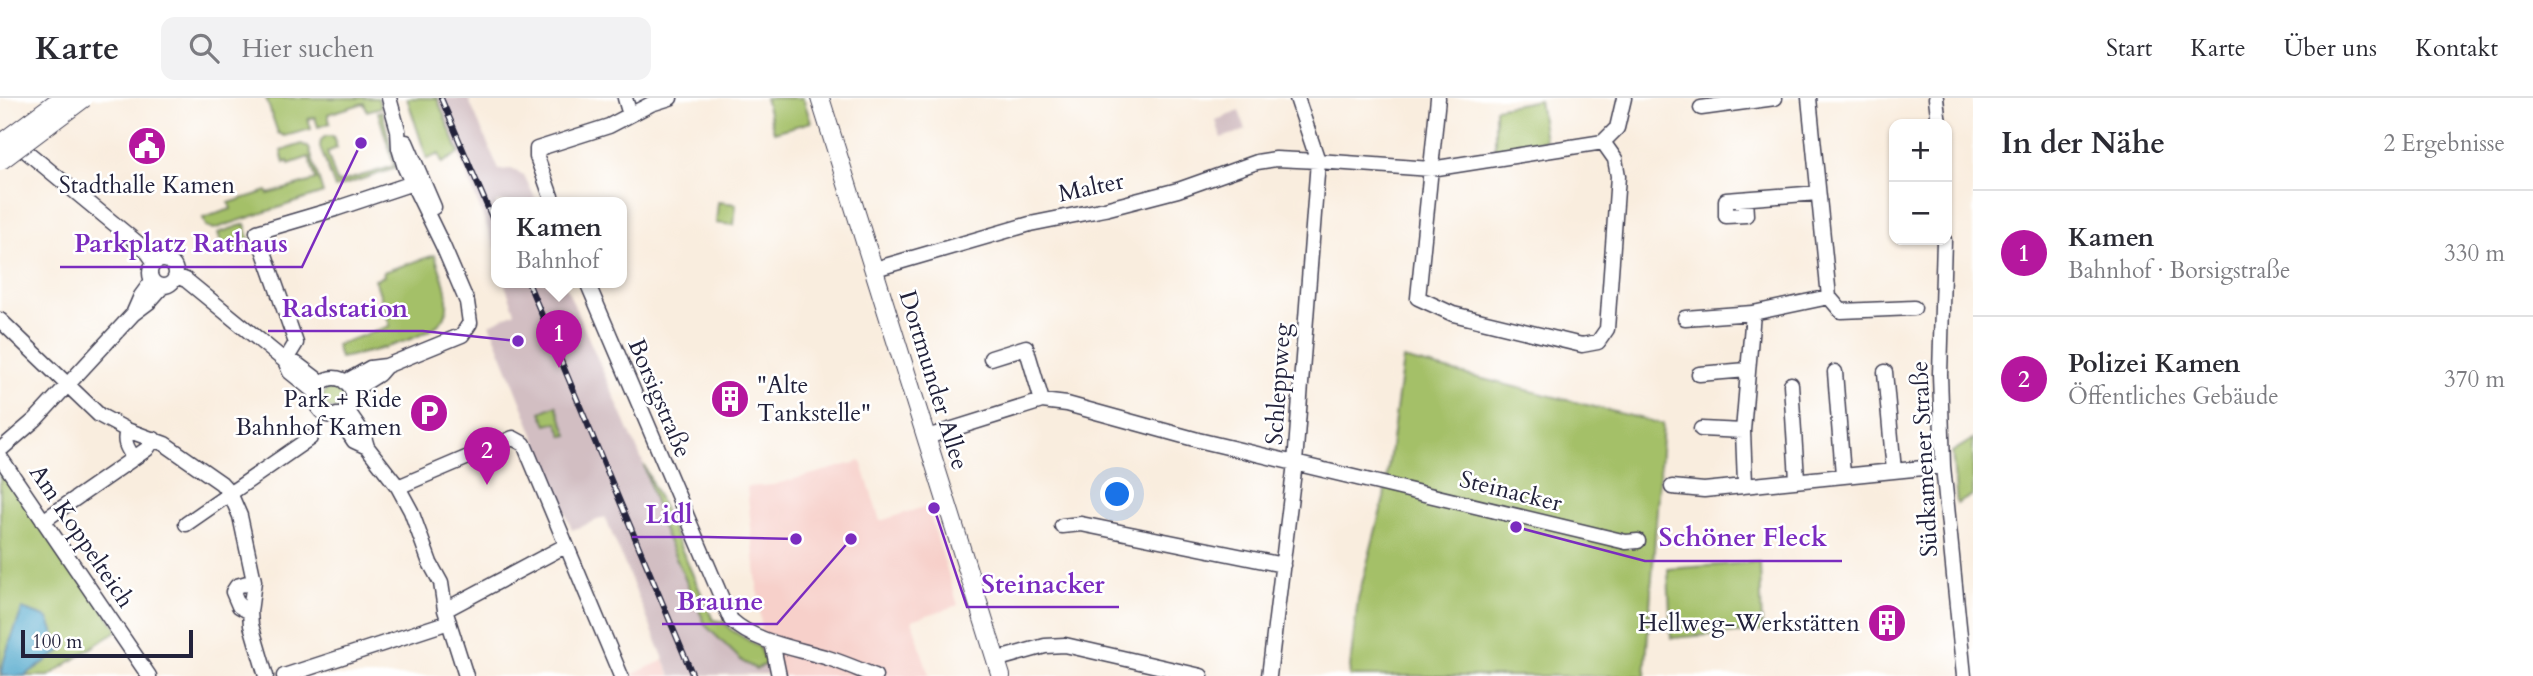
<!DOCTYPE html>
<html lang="de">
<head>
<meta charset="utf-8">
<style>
  :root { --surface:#fff; --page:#f2f2f3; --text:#2b2b33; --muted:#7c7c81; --line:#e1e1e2; --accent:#b5179e }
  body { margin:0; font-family:Cardo,serif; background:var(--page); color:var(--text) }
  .controls { position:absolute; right:21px; top:21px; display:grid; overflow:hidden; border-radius:14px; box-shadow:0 2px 5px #0004 }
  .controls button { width:63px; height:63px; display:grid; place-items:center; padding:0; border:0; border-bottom:2px solid var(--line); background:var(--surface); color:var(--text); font:35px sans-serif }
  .scale { position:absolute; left:21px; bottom:18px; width:172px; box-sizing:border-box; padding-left:7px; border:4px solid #22223b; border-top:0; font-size:19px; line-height:24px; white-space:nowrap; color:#22223b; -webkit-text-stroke:5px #fff; paint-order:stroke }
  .you { position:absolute; left:1118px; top:397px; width:24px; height:24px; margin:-18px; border:5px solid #fff; border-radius:50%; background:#1a73e8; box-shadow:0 0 0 10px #1a73e833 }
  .badge { display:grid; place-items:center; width:46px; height:46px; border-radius:50%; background:var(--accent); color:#fff; font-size:23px; font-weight:700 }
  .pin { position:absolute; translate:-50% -58px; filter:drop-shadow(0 2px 4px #0008) }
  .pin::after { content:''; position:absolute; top:37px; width:24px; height:21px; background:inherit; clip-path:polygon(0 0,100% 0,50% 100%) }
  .popup { position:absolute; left:491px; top:99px; width:136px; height:91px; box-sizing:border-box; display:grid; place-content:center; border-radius:14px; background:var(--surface); filter:drop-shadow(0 2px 5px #0005); font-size:23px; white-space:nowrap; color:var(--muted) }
  .popup b { font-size:26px; color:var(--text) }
  .popup::after { content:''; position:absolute; left:50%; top:100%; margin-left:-14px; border:14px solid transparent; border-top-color:var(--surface) }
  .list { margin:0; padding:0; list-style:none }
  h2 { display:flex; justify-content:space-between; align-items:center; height:91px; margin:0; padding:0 28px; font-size:30px }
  h2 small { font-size:23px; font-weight:400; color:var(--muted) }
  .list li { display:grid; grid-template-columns:46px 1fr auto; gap:21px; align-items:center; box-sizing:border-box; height:126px; padding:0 28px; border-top:2px solid var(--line) }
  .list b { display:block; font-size:26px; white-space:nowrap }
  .list p { margin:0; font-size:23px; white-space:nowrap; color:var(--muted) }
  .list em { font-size:23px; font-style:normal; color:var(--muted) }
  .icon { flex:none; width:38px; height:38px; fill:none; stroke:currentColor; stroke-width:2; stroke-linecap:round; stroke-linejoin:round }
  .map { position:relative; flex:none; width:1973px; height:578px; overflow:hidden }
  header { display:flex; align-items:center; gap:42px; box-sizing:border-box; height:98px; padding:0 35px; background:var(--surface); border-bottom:2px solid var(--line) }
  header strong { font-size:33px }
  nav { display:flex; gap:38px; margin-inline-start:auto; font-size:24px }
  .search { width:490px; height:63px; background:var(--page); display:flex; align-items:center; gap:18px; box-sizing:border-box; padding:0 24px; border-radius:14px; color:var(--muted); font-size:26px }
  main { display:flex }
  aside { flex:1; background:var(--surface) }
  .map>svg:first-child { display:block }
  .built { fill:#f7d0ca }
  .industrial { fill:#d2bec2 }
  .green { fill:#a4c067; stroke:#637151; stroke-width:2 }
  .water { fill:#4da6ca; stroke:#386482; stroke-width:2 }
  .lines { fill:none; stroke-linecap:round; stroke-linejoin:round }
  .minor-casing { stroke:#424053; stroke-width:17 }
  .major-casing { stroke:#424053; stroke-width:20 }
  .minor { stroke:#fff; stroke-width:14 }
  .major { stroke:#fff; stroke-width:18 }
  .rail-casing { stroke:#22223b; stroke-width:6 }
  .rail { stroke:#fff; stroke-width:3.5; stroke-dasharray:10; stroke-linecap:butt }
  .major-bridge-casing { stroke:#424053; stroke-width:20; stroke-linecap:butt }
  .major-bridge { stroke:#fff; stroke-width:18 }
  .labels { text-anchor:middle; stroke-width:5; stroke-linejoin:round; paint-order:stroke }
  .poi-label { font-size:24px; fill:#22223b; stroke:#fff; text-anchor:end }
  .street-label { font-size:24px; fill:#22223b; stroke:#fff }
  .leader { fill:none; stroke:#7b2cbf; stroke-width:2.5 }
  .callout-dot { fill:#7b2cbf; stroke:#fff; stroke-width:2.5 }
  .callout-label { font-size:26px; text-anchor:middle; font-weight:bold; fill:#7b2cbf; stroke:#fff; stroke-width:5; stroke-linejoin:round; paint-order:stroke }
</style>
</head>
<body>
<header>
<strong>Karte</strong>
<div class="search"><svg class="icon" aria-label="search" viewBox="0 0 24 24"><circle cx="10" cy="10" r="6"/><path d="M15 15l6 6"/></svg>Hier suchen</div>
<nav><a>Start</a><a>Karte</a><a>Über uns</a><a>Kontakt</a></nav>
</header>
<main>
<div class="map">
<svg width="1973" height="578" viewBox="0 0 1973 578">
  <rect width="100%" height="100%" fill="#fff"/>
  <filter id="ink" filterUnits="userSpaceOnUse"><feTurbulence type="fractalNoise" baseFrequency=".0143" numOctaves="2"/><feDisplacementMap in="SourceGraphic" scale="14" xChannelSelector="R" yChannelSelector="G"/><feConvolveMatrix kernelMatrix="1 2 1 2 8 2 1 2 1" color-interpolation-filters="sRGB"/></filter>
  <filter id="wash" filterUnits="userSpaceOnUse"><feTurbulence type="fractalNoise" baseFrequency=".00686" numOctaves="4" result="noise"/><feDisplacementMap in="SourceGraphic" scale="28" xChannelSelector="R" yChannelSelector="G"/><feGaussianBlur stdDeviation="1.57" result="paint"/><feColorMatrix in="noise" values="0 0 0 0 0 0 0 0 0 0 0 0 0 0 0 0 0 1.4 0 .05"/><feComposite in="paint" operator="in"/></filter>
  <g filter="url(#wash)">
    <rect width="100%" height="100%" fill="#f9edde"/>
    <path class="built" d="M861 363 880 423 927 408 958 507 912 522 929 578H773L759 549 761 526 747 389 773 387Z
      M664 562 670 578H629Z"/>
    <path class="industrial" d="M437 0H468L499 72 511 71 524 77 537 104H496V152Z
      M1239 13 1246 32 1221 40 1216 22Z
      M504 184H564L644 367 662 429 706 528 756 571 766 566 772 576 671 578 605 419 572 432 490 226 515 214Z"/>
    <path class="green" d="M266 0H378L381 9 367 13 364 5 328 16 330 25 318 29 315 19 308 21 311 31 285 38 278 35Z
      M407 0H437L459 55 442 65 439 56 427 61Z
      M765 0H803L811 24 774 34Z
      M1539 2 1545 42 1495 52V10Z
      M382 13 396 70 335 90 320 49 321 42 326 38H333L337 50 327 54 337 85 394 68 378 14Z
      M302 46 309 50 323 95 214 131 206 128 203 120 231 111 229 105 267 93 268 96 316 82 309 59 289 66 288 63 284 65 281 53Z
      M718 104 736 106 734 127 716 125Z
      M245 126 251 147 225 156 218 135Z
      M435 157C440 174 451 196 446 215 441 239 363 256 340 260L336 247 390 228 375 181 384 178 383 174Z
      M1403 261 1663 326 1645 578H1349L1358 501 1384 400Z
      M323 300a11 11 0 1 1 22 0a11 11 0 1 1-22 0Z
      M556 307 568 337 563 338 557 324 547 327 541 314Z
      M1973 341V397L1957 406 1952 354Z
      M0 367 118 532 49 578H0Z
      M644 367 713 522 725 524 730 531 759 549 766 566 756 571 743 564 706 528 662 429Z
      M1760 464 1762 533 1671 540 1668 471Z"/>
    <path class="water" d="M22 511 48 520 61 553 24 578H2C0 564 17 528 22 511Z"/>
  </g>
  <g filter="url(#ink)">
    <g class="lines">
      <defs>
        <path id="minor" d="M625 0 630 17
          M1438 0 1418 200 1453 216 1582 247 1598 244 1607 231 1618 78 1615 61 1603 44
          M1809 0 1829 199 1841 213 1914 210
          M1936 0 1939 26
          M1701 10 1775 0
          M406 44 434 109
          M27 54 146 152 155 165
          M1745 101 1746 117 1726 118V102L1818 95
          M553 104 537 59V51L609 28 651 6 670 0
          M1944 142 1940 276 1943 368 1964 578
          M150 175a13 13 0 1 1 26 0a13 13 0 1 1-26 0Z
          M875 171 1030 126 1105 111 1178 92 1257 64 1276 61 1318 63 1431 71 1603 44 1617 30 1624 0
          M176 178 186 182 285 263 297 266 322 285
          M587 184 731 522C756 545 796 550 828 560 844 565 860 572 875 578
          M134 214 141 198 152 183
          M1685 220 1753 215 1829 199
          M0 222 99 317 127 332 165 346 221 385 230 395 240 418 254 483 250 514 251 527 266 578
          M991 260 1026 249 1042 303
          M285 263 296 245 257 134 335 111 422 82
          M285 263 290 274 316 295
          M1835 274 1843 377
          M1885 274 1894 373
          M1699 276 1747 272
          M315 299a19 19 0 1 1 38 0a19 19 0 1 1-38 0Z
          M345 284 370 270 386 268 462 237 470 225 467 204 443 148 405 70 399 50 398 32 389 0
          M1791 286 1797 381
          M352 293 379 276 386 268
          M347 312 363 335 367 349 398 389 411 413 430 465 441 485 445 512 466 578
          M337 317 354 343 367 349
          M1701 331 1743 333
          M127 332C123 344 127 350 134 360L147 351 154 341
          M927 339 1042 303 1067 306 1198 342 1626 444 1638 443
          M0 352 36 321 133 216 149 204 163 188
          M0 359 149 578
          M1745 386 1743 333 1753 215
          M398 389 513 340 524 346 621 578
          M1672 389 1704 392 1943 368
          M43 423 134 360
          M186 426 310 340
          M1062 428 1081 426 1283 467
          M445 512 565 448
          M250 514 239 508 233 494 237 488 254 483
          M772 544 779 578
          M995 562 1045 548 1065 547 1201 578
          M284 578 449 524
          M1269 578 1295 365 1318 63 1297 0"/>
        <path id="major" d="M820 0 1001 578"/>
      </defs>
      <use href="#minor" class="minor-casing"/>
      <use href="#major" class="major-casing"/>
      <use href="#minor" class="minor"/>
      <use href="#major" class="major"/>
      <defs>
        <path id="rail" d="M441 0 496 129
          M528 184 693 578"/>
      </defs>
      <use href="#rail" class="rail-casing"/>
      <use href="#rail" class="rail"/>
      <defs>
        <path id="major-bridge" d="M0 46 62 0
          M0 63 84 0"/>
      </defs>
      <use href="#major-bridge" class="major-bridge-casing"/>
      <use href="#major-bridge" class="major-bridge"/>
    </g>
  </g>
  <defs>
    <symbol id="civic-disc" viewBox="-11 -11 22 22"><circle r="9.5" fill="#b5179e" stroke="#fff"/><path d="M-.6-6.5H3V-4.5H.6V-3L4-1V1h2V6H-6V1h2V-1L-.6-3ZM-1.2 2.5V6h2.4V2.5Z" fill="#fff"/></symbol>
    <symbol id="building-disc" viewBox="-11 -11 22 22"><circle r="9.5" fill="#b5179e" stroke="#fff"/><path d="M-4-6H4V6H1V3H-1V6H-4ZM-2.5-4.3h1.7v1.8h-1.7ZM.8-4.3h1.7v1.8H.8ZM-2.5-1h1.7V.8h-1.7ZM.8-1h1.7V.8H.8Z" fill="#fff"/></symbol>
    <symbol id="parking-disc" viewBox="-11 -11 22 22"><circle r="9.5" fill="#b5179e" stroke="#fff"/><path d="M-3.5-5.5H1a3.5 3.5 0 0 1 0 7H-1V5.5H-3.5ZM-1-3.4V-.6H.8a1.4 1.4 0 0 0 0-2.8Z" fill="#fff"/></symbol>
  </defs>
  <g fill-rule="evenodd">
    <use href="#civic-disc" x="125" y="26" width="44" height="44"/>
    <use href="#building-disc" x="708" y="279" width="44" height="44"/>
    <use href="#parking-disc" x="407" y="293" width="44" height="44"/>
    <use href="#building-disc" x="1865" y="503" width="44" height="44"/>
  </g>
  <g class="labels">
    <g class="poi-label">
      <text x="147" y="95" text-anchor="middle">Stadthalle Kamen</text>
      <text x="757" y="295" text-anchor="start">"Alte<tspan x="757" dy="28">Tankstelle"</tspan></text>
      <text x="402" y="309">Park + Ride<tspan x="402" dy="28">Bahnhof Kamen</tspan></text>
      <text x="1860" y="533">Hellweg-Werkstätten</text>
    </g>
    <g class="street-label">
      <text transform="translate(1091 89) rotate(-12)" y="8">Malter</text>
      <text transform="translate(934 282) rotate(73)" y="8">Dortmunder Allee</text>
      <text transform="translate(1278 286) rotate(-86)" y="8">Schleppweg</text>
      <text transform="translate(660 300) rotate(67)" y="8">Borsigstraße</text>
      <text transform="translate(1924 361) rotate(-93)" y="8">Südkamener Straße</text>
      <text transform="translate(1511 393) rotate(14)" y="8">Steinacker</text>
      <text transform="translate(82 438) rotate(56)" y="8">Am Koppelteich</text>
    </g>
  </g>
  <path class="leader" d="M361 45L302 169H60M518 243L423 233H268M796 441L707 439H632M1516 429L1645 463H1842M934 410L967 509H1119M851 441L777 526H662"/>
  <g class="callout-dot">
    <circle cx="361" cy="45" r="7"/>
    <circle cx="518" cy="243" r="7"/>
    <circle cx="796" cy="441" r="7"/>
    <circle cx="1516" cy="429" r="7"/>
    <circle cx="934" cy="410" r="7"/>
    <circle cx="851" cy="441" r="7"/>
  </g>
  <g class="callout-label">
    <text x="181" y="154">Parkplatz Rathaus</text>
    <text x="345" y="219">Radstation</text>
    <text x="669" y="425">Lidl</text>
    <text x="1743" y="448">Schöner Fleck</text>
    <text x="1043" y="495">Steinacker</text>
    <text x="720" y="512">Braune</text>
  </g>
</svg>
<div class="controls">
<button>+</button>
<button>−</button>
</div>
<div class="scale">100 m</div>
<div class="you"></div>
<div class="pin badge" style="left:559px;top:270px">1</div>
<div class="popup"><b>Kamen</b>Bahnhof</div>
<div class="pin badge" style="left:487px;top:387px">2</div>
</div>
<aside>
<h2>In der Nähe<small>2 Ergebnisse</small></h2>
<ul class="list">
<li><span class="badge">1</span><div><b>Kamen</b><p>Bahnhof · Borsigstraße</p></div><em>330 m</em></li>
<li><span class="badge">2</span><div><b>Polizei Kamen</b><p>Öffentliches Gebäude</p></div><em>370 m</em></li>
</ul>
</aside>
</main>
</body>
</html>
